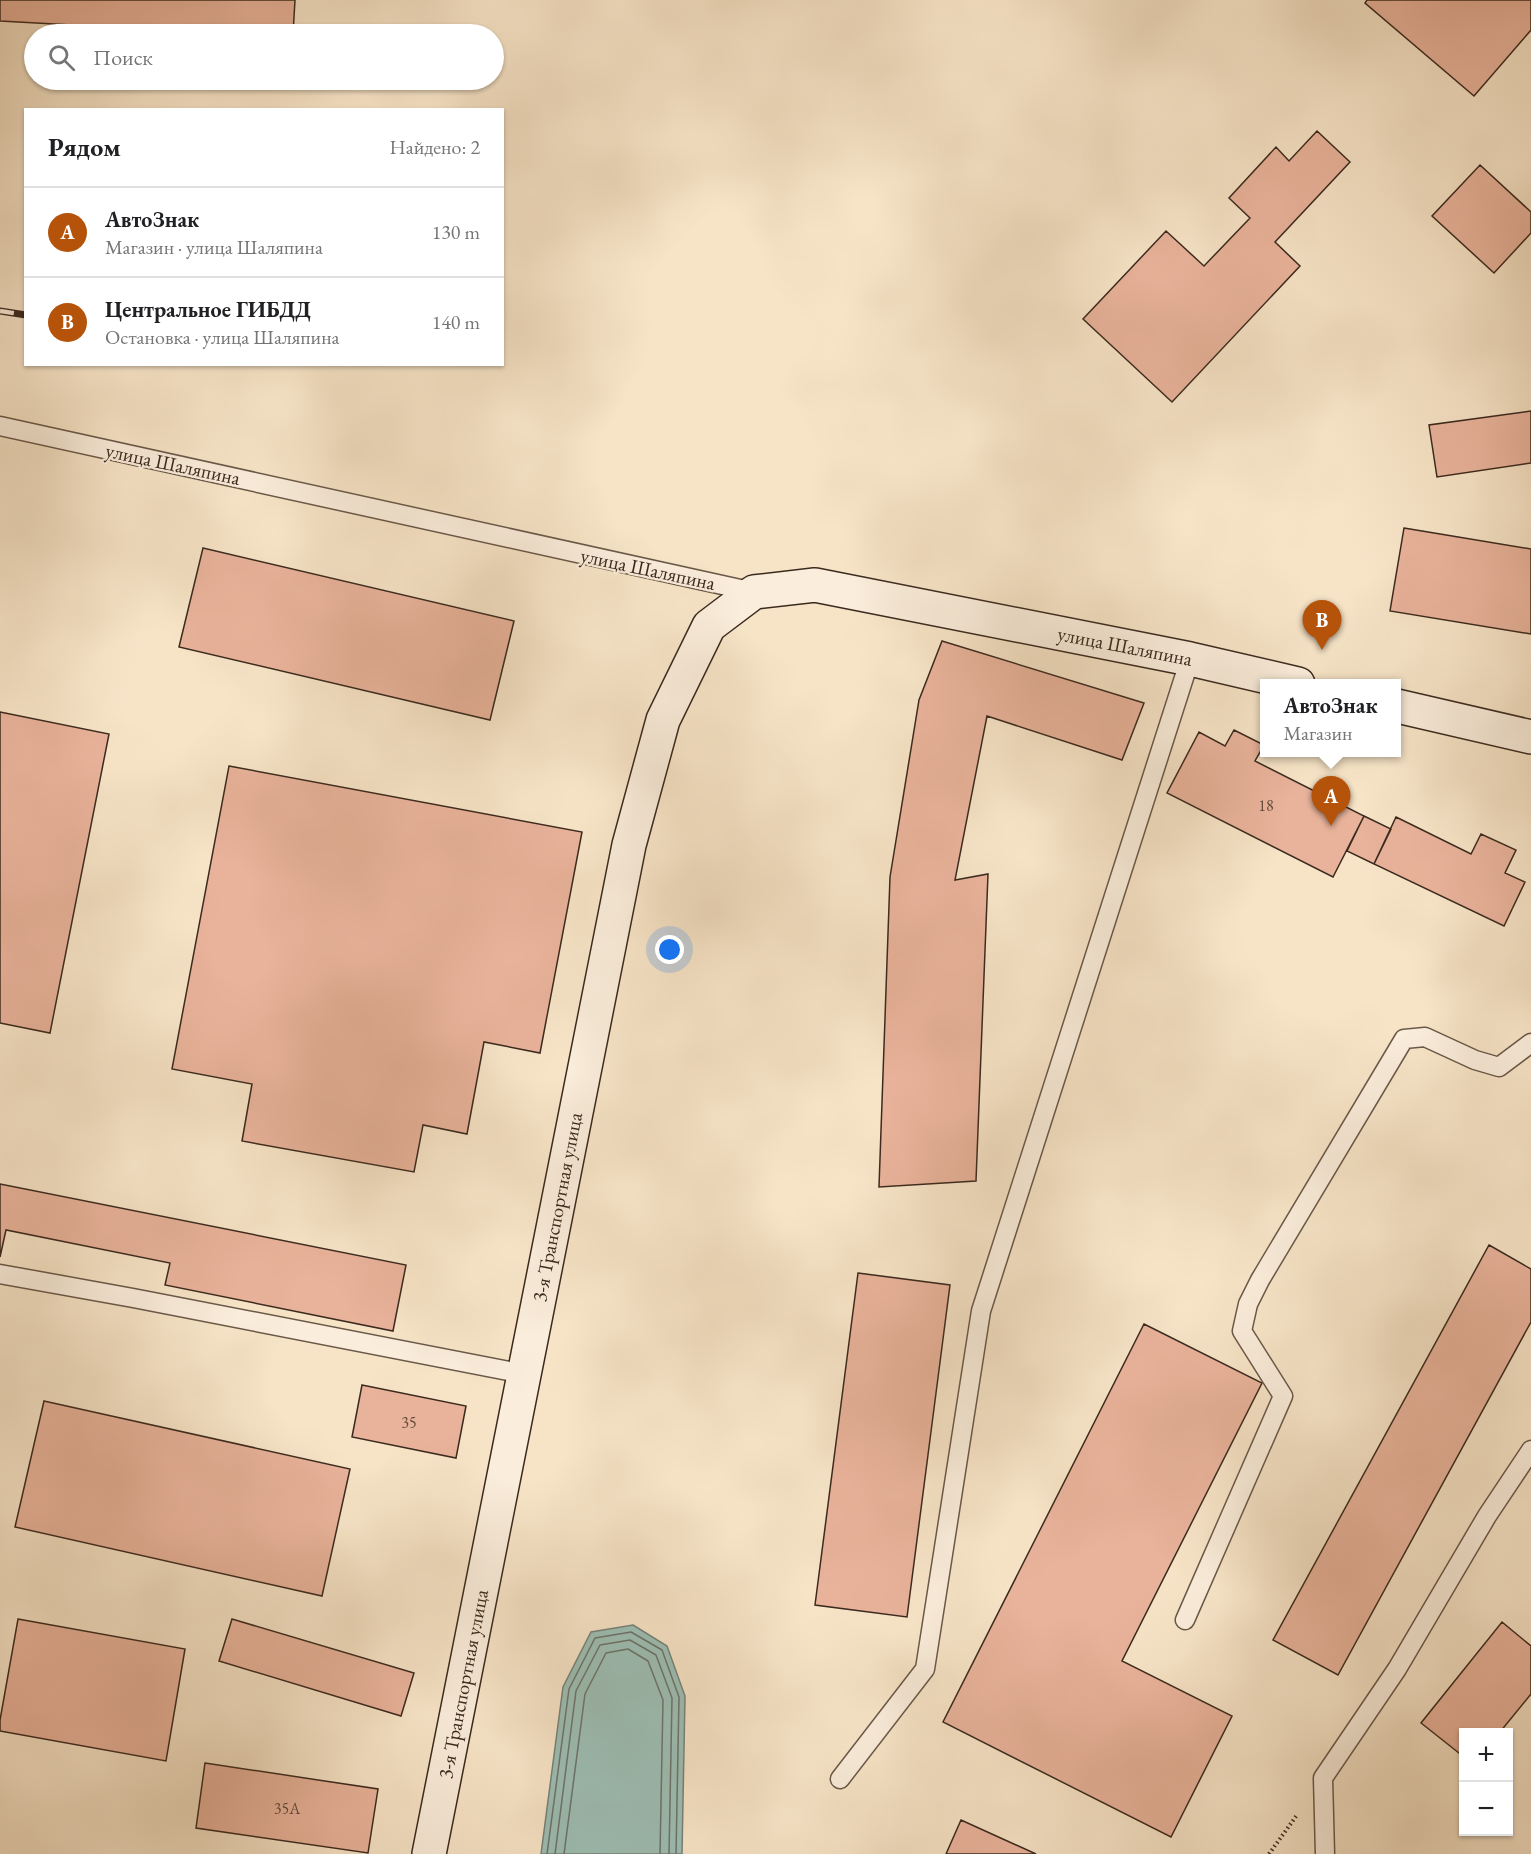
<!DOCTYPE html>
<html lang="ru">
<head>
<meta charset="utf-8">
<style>
  :root { --surface:#fff; --page:#f2f2f2; --text:#202124; --muted:#757577; --line:#e0e0e0; --accent:#b45309 }
  body { margin:0; font-family:"EB Garamond",serif; background:var(--page); color:var(--text) }
  .controls { position:absolute; right:18px; bottom:18px; display:grid; overflow:hidden; border-radius:0px; box-shadow:0 2px 4px #0004 }
  .controls button { width:54px; height:54px; display:grid; place-items:center; padding:0; border:0; border-bottom:2px solid var(--line); background:var(--surface); color:var(--text); font:30px sans-serif }
  .you { position:absolute; left:670px; top:950px; width:21px; height:21px; margin:-15px; border:4px solid #fff; border-radius:50%; background:#1a73e8; box-shadow:0 0 0 9px #1a73e833 }
  .badge { display:grid; place-items:center; width:39px; height:39px; border-radius:50%; background:var(--accent); color:#fff; font-size:20px; font-weight:700 }
  .pin { position:absolute; translate:-50% -50px; filter:drop-shadow(0 2px 3px #0008) }
  .pin::after { content:''; position:absolute; top:32px; width:21px; height:18px; background:inherit; clip-path:polygon(0 0,100% 0,50% 100%) }
  .popup { position:absolute; left:1260px; top:679px; width:141px; height:78px; box-sizing:border-box; display:grid; place-content:center; border-radius:0px; background:var(--surface); filter:drop-shadow(0 2px 4px #0005); font-size:20px; white-space:nowrap; color:var(--muted) }
  .popup b { font-size:22px; color:var(--text) }
  .popup::after { content:''; position:absolute; left:50%; top:100%; margin-left:-12px; border:12px solid transparent; border-top-color:var(--surface) }
  .list { margin:0; padding:0; list-style:none }
  h2 { display:flex; justify-content:space-between; align-items:center; height:78px; margin:0; padding:0 24px; font-size:26px }
  h2 small { font-size:20px; font-weight:400; color:var(--muted) }
  .list li { display:grid; grid-template-columns:39px 1fr auto; gap:18px; align-items:center; box-sizing:border-box; height:90px; padding:0 24px; border-top:2px solid var(--line) }
  .list b { display:block; font-size:22px; white-space:nowrap }
  .list p { margin:0; font-size:20px; white-space:nowrap; color:var(--muted) }
  .list em { font-size:20px; font-style:normal; color:var(--muted) }
  .icon { flex:none; width:33px; height:33px; fill:none; stroke:currentColor; stroke-width:2; stroke-linecap:round; stroke-linejoin:round }
  .map { position:relative; flex:none; width:1531px; height:1854px; overflow:hidden }
  .search { position:absolute; background:var(--surface); box-shadow:0 2px 4px #0004; left:24px; top:24px; width:480px; height:66px; display:flex; align-items:center; gap:15px; box-sizing:border-box; padding:0 21px; border-radius:33px; color:var(--muted); font-size:22px }
  .panel { position:absolute; background:var(--surface); box-shadow:0 2px 4px #0004; left:24px; top:108px; width:480px; height:258px; border-radius:0px }
  .map>svg:first-child { display:block }
  .water { fill:#9dbfb5; stroke:#768379; stroke-width:1.5 }
  .lines { fill:none; stroke-linecap:round; stroke-linejoin:round }
  .shore { stroke:#6c746a; stroke-width:1.5 }
  .building { fill:#e9b39b; stroke:#3b2a1e; stroke-width:1.5 }
  .lane-casing { stroke:#6a5848; stroke-width:21 }
  .secondary-casing { stroke:#3b2a1e; stroke-width:36 }
  .path { stroke:#3b2a1e; stroke-width:4; stroke-dasharray:1.5 3; stroke-linecap:butt }
  .lane { stroke:#faeddb; stroke-width:18 }
  .secondary { stroke:#faeddb; stroke-width:33 }
  .rail-casing { stroke:#3b2a1e; stroke-width:7 }
  .rail { stroke:#faeddb; stroke-width:4.5; stroke-dasharray:14; stroke-linecap:butt }
  .labels { text-anchor:middle; stroke-width:4.5; stroke-linejoin:round; paint-order:stroke }
  .number-label { font-size:16px; fill:#664c3d }
  .street-label { font-size:20px; fill:#3b2a1e; stroke:#faeddb }
</style>
</head>
<body>
<div class="map">
<svg width="1531" height="1854" viewBox="0 0 1531 1854">
  <rect width="100%" height="100%" fill="#f7e4c7"/>
  <filter id="stains"><feTurbulence type="fractalNoise" baseFrequency=".00333" numOctaves="4"/><feColorMatrix values="0 0 0 0 .2 0 0 0 0 .09 0 0 0 0 .02 0 0 0 .5 -.17"/></filter>
  <radialGradient id="worn" r=".72"><stop offset=".6" stop-color="#630" stop-opacity="0"/><stop offset="1" stop-color="#630" stop-opacity=".3"/></radialGradient>
  <path class="water" d="M633 1625 667 1646 685 1696 682 1854H541L563 1687 591 1632Z"/>
  <g class="lines">
    <path class="shore" d="M547 1854 569 1689 595 1638 631 1632 662 1650 679 1697 676 1854
      M555 1854 576 1691 600 1645 630 1640 656 1655 672 1698 669 1854
      M564 1854 585 1694 606 1653 628 1649 648 1661 663 1700 660 1854"/>
  </g>
  <path class="building" d="M0 0H295L293 34H235L0 21Z
    M1367 0H1531V30L1474 96 1365 3Z
    M1317 131 1350 162 1275 242 1300 266 1172 402 1083 319 1166 231 1204 266 1250 218 1229 198 1276 147 1289 161Z
    M1480 165 1531 212V233L1494 273 1432 216Z
    M1531 411V463L1437 477 1429 425Z
    M1404 528 1531 549V634L1390 611Z
    M203 548 514 621 490 720 179 647Z
    M942 641 1144 703 1122 760 987 716 955 880 988 874 976 1181 879 1187 890 877 919 700Z
    M0 712 109 734 50 1033 0 1023Z
    M1234 730 1264 745 1255 761 1364 816 1333 877 1167 793 1199 732 1225 746Z
    M229 766 582 832 540 1053 484 1042 467 1134 423 1125 414 1172 242 1141 252 1084 172 1069Z
    M1364 816 1391 829 1374 864 1347 851Z
    M1396 817 1471 854 1481 834 1516 850 1505 873 1525 882 1504 926 1374 864Z
    M0 1184 406 1265 393 1331 165 1285 170 1263 6 1230 0 1257Z
    M1489 1245 1531 1269V1322L1338 1675 1273 1640Z
    M858 1273 950 1285 907 1617 815 1605Z
    M1144 1324 1262 1383 1122 1661 1232 1716 1171 1837 943 1722Z
    M362 1385 466 1406 456 1458 352 1437Z
    M44 1401 350 1469 322 1596 15 1527Z
    M18 1619 185 1649 166 1761 0 1731V1720Z
    M232 1619 414 1673 401 1716 219 1661Z
    M1502 1622 1531 1646V1694L1500 1732H1464V1757L1421 1723Z
    M205 1763 378 1789 368 1853 196 1828Z
    M961 1820 1036 1854H946Z"/>
  <g class="lines">
    <defs>
      <path id="lane" d="M0 426 754 592
        M0 1274 133 1298 524 1374
        M1185 1620 1283 1396 1242 1331 1248 1304 1260 1280 1404 1039 1425 1037 1475 1060 1499 1067 1531 1043
        M840 1779 925 1669 981 1311 1190 659
        M1325 1854 1323 1778 1397 1669 1487 1516 1531 1450"/>
      <path id="secondary" d="M1397 706 1531 737
        M429 1854 629 845 663 720 709 626 754 592 815 585 1190 659 1298 684"/>
    </defs>
    <use href="#lane" class="lane-casing"/>
    <use href="#secondary" class="secondary-casing"/>
    <path class="path" d="M1269 1854 1297 1815"/>
    <use href="#lane" class="lane"/>
    <use href="#secondary" class="secondary"/>
    <defs>
      <path id="rail" d="M0 311 26 315"/>
    </defs>
    <use href="#rail" class="rail-casing"/>
    <use href="#rail" class="rail"/>
  </g>
  <g class="labels">
    <g class="number-label">
      <text x="1266" y="811">18</text>
      <text x="409" y="1428">35</text>
      <text x="287" y="1814">35А</text>
    </g>
    <g class="street-label">
      <text transform="translate(173 464) rotate(12)" y="7">улица Шаляпина</text>
      <text transform="translate(648 569) rotate(12)" y="7">улица Шаляпина</text>
      <text transform="translate(1125 646) rotate(11)" y="7">улица Шаляпина</text>
      <text transform="translate(557 1207) rotate(-79)" y="7">3-я Транспортная улица</text>
      <text transform="translate(463 1684) rotate(-79)" y="7">3-я Транспортная улица</text>
    </g>
  </g>
  <rect width="100%" height="100%" filter="url(#stains)"/>
  <rect width="100%" height="100%" fill="url(#worn)"/>
</svg>
<div class="controls">
<button>+</button>
<button>−</button>
</div>
<div class="you"></div>
<div class="pin badge" style="left:1331px;top:826px">A</div>
<div class="popup"><b>АвтоЗнак</b>Магазин</div>
<div class="pin badge" style="left:1322px;top:650px">B</div>
<div class="search"><svg class="icon" aria-label="search" viewBox="0 0 24 24"><circle cx="10" cy="10" r="6"/><path d="M15 15l6 6"/></svg>Поиск</div>
<section class="panel">
<h2>Рядом<small>Найдено: 2</small></h2>
<ul class="list">
<li><span class="badge">A</span><div><b>АвтоЗнак</b><p>Магазин · улица Шаляпина</p></div><em>130 m</em></li>
<li><span class="badge">B</span><div><b>Центральное ГИБДД</b><p>Остановка · улица Шаляпина</p></div><em>140 m</em></li>
</ul>
</section>
</div>
</body>
</html>
